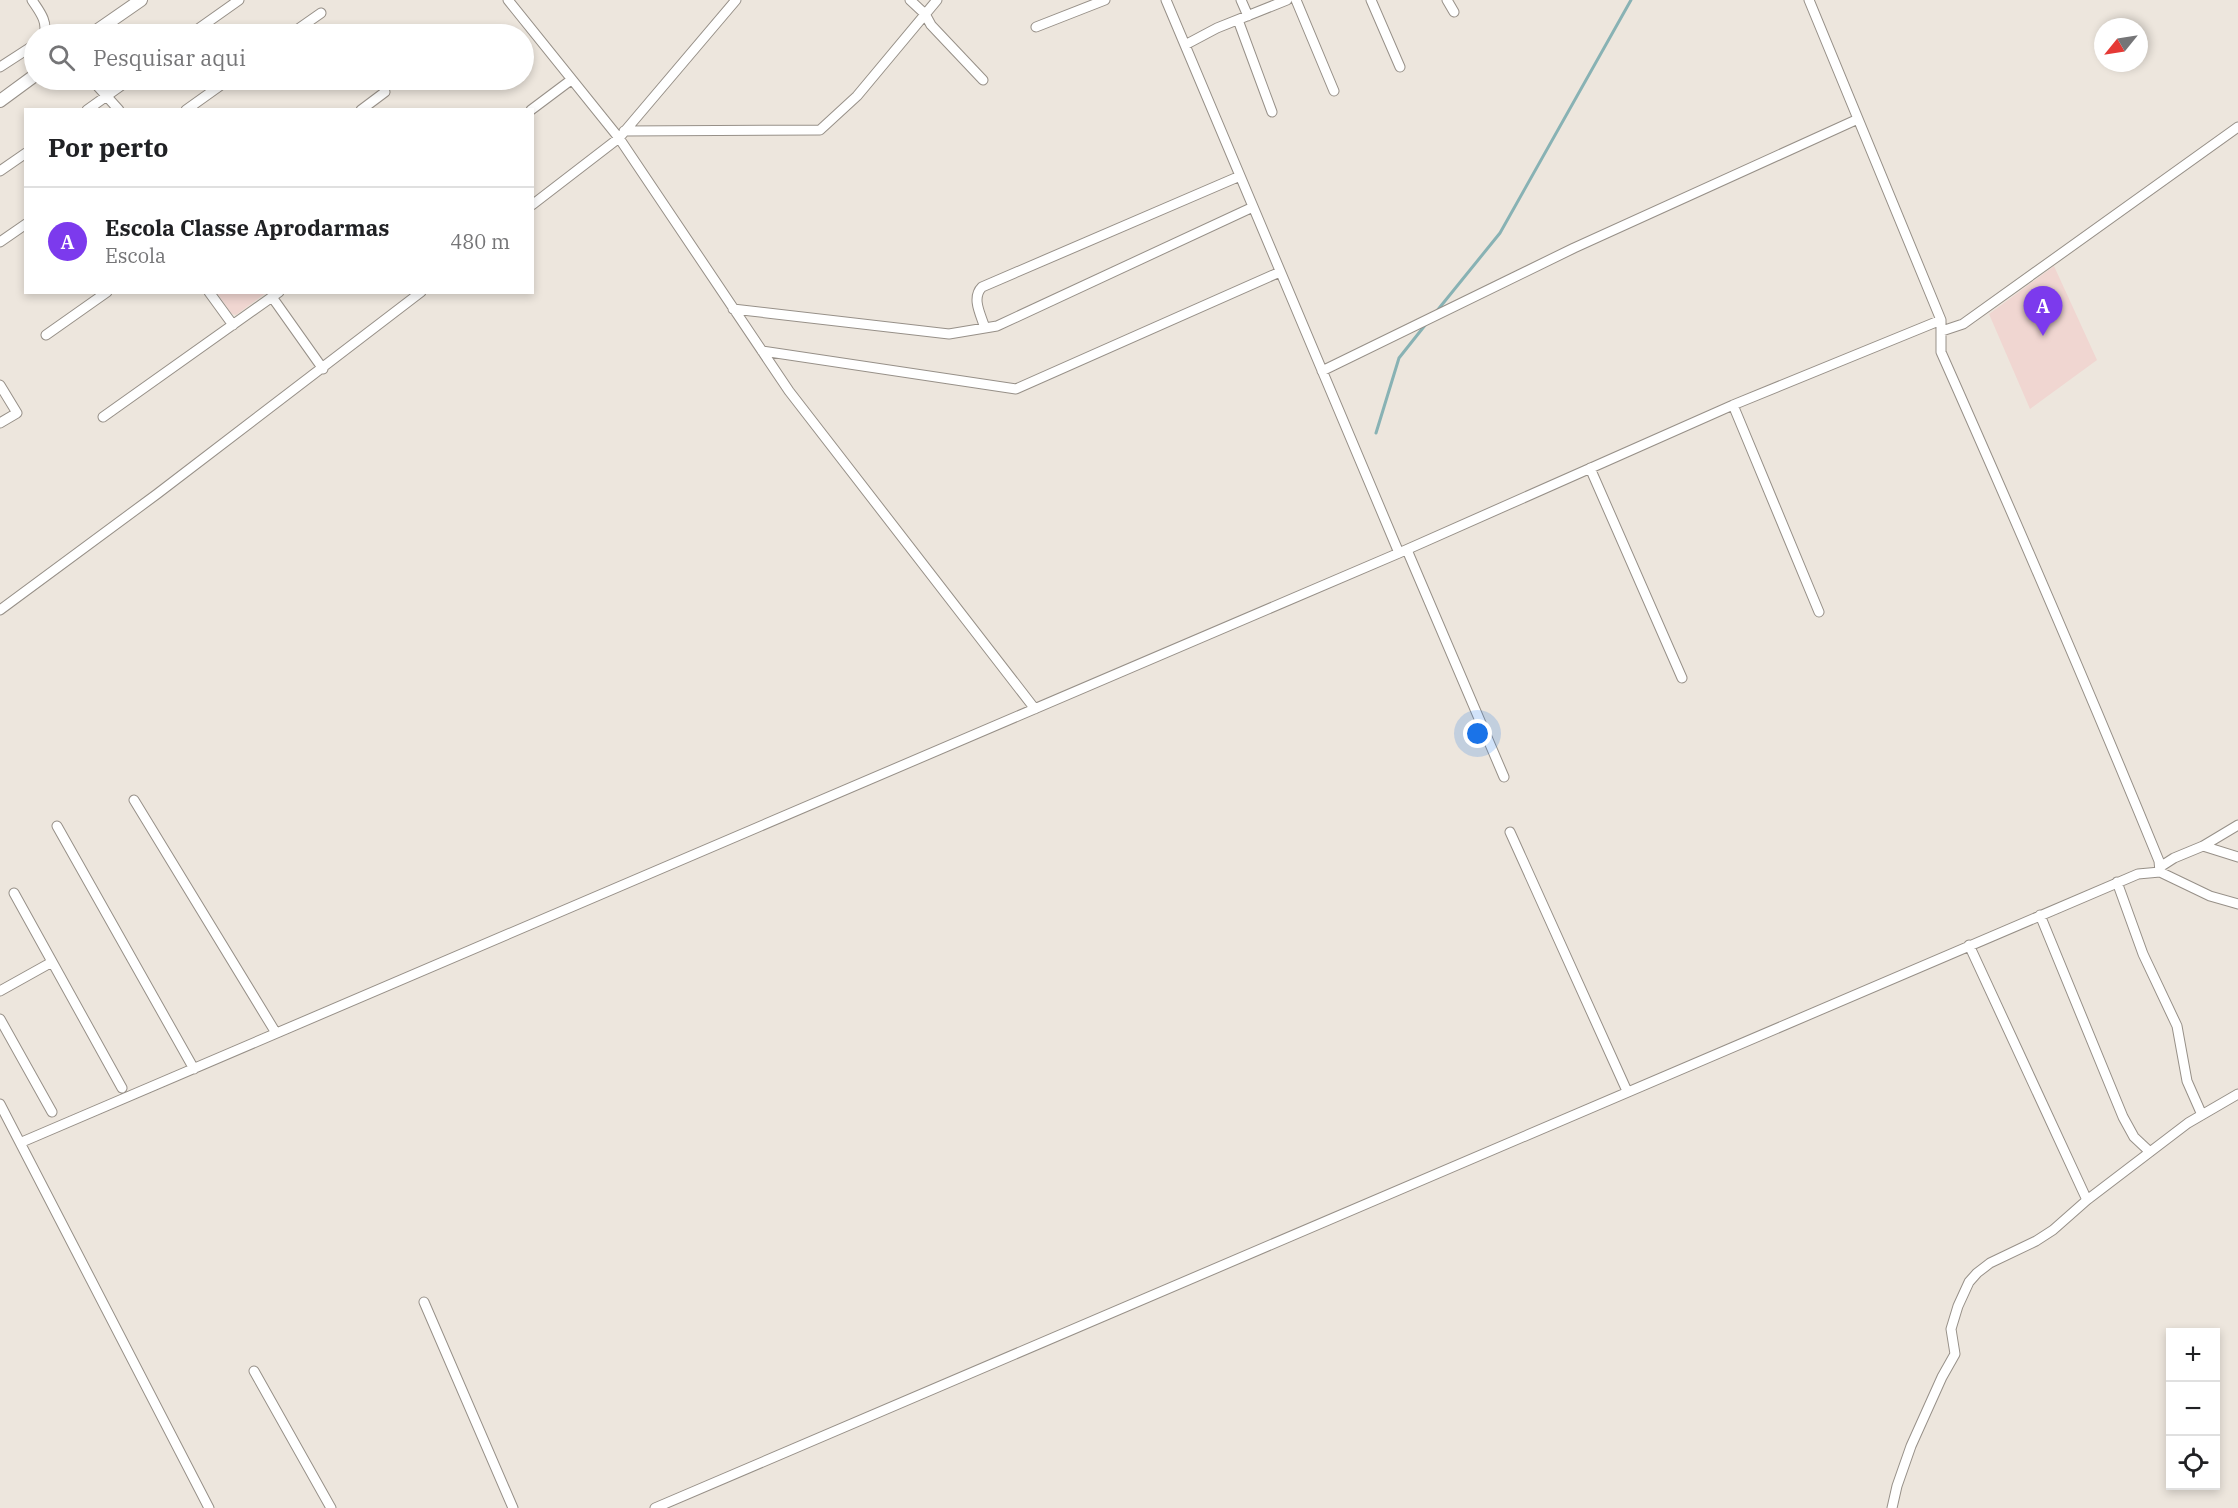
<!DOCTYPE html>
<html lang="pt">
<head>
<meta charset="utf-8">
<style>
  :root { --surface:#fff; --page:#f6f6f6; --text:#202124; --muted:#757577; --line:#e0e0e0; --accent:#7c3aed }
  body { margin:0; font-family:"IBM Plex Serif",serif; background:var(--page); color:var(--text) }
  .controls { position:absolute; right:18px; bottom:18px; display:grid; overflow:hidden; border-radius:0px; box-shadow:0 3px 9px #0003 }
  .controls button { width:54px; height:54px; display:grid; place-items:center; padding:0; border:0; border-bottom:2px solid var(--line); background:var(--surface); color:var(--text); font:30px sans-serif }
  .compass { position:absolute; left:2094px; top:18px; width:54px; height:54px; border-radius:50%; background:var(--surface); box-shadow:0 3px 9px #0003; rotate:240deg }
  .you { position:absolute; left:1478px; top:734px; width:21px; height:21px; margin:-15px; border:4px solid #fff; border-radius:50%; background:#1a73e8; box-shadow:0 0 0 9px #1a73e833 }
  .badge { display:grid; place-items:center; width:39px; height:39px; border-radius:50%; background:var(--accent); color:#fff; font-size:20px; font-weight:700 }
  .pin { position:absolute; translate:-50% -50px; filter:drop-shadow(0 2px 3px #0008) }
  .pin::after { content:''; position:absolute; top:32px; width:21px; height:18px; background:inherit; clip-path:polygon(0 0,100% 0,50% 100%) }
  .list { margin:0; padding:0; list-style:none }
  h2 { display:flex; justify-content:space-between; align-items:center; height:78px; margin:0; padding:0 24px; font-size:26px }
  h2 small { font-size:20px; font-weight:400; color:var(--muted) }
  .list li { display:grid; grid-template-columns:39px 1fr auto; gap:18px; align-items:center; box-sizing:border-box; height:108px; padding:0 24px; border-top:2px solid var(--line) }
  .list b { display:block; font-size:22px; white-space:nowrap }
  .list p { margin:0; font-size:20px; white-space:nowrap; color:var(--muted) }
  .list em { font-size:20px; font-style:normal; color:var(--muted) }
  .icon { flex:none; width:33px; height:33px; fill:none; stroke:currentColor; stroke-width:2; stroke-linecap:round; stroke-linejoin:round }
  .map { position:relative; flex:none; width:2238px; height:1508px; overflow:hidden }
  .search { position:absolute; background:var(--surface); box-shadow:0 3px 9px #0003; left:24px; top:24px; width:510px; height:66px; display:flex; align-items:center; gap:15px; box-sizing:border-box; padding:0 21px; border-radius:33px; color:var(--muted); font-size:22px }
  .panel { position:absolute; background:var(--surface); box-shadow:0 3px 9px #0003; left:24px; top:108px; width:510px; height:186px; border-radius:0px }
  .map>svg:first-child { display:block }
  .education { fill:#f0d6d1 }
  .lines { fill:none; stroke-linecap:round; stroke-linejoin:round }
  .stream { stroke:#88b2b4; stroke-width:3 }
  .minor-casing { stroke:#979088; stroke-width:11 }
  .major-casing { stroke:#979088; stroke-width:14 }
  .minor { stroke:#fff; stroke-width:9 }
  .major { stroke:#fff; stroke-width:12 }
</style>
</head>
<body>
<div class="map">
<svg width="2238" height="1508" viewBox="0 0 2238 1508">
  <rect width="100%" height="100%" fill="#ede6dd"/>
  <path class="education" d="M2054 266 2097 360 2030 409 1989 314Z
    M217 293H266L236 315 232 314Z"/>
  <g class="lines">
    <path class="stream" d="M1436 312 1500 233 1631 0
      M1376 433 1399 358 1426 324"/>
    <defs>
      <path id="minor" d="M32 0C39 11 48 21 44 34
        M508 0 619 138 789 391 1035 709
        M910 0 925 14 931 25 983 80
        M1166 0 1399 553
        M1241 0 1248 16
        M1296 0 1334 91
        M1371 0 1400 67
        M1447 0 1454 12
        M1809 0 1941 320V352C2016 521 2089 690 2159 861L2160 872
        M1238 20 1272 112
        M1036 27 1105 0
        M191 34 239 0
        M291 34 321 13
        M1185 45 1217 28 1287 0
        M0 67 34 45
        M92 80 119 110
        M87 110 129 80
        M186 110 228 80
        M361 110 385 92
        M531 110 571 80
        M624 131 820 130 857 96 937 0
        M0 171 26 153
        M532 205 619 138 736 0
        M0 242 26 224
        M209 292 233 325
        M272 297 323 369
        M733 309 949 334 997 326 1253 207
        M985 328C981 315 971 298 982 287L1240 176
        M1942 331 1963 324 2238 127
        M46 335 107 292
        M762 351 1016 389 1280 272
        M1322 371 1574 248 1858 119
        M0 385 17 413 0 423
        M1733 405 1819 612
        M103 417 279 292
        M1590 468 1682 678
        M1407 550 1504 777
        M0 610 157 494 421 292
        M134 800 276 1033
        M57 826 194 1069
        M1510 832 1627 1091
        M2203 846 2238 857
        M2160 867 2174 858 2203 846 2238 825
        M2117 882 2143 954 2177 1026 2187 1081 2202 1115
        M14 893 122 1088
        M2040 915 2123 1117 2134 1137 2150 1152
        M1969 945 2087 1200
        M0 991 52 962
        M0 1019 52 1112
        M0 1104 209 1508
        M22 1142 1399 553 1733 405 1941 320
        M424 1302 513 1508
        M254 1371 331 1508
        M655 1508 2138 874 2160 872 2210 896 2238 904
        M1892 1508 1897 1486 1911 1446 1942 1377 1955 1354 1951 1329 1958 1306 1969 1282 1977 1273 1990 1263 2036 1241 2053 1230 2087 1200 2188 1123 2238 1094"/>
      <path id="major" d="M92 34 141 0
        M0 101 34 76"/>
    </defs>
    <use href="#minor" class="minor-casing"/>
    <use href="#major" class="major-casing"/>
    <use href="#minor" class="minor"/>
    <use href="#major" class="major"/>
  </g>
</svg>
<div class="controls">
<button>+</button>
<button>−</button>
<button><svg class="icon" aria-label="locate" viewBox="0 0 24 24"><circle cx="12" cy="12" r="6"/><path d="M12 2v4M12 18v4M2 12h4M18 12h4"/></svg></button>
</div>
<svg class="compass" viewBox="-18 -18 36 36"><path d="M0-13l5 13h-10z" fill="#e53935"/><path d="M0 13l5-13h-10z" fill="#757577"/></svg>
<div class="you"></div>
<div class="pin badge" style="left:2043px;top:336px">A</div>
<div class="search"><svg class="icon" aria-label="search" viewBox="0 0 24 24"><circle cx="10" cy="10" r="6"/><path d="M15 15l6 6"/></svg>Pesquisar aqui</div>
<section class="panel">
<h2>Por perto<small></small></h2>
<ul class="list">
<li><span class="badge">A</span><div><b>Escola Classe Aprodarmas</b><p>Escola</p></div><em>480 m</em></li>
</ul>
</section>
</div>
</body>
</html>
